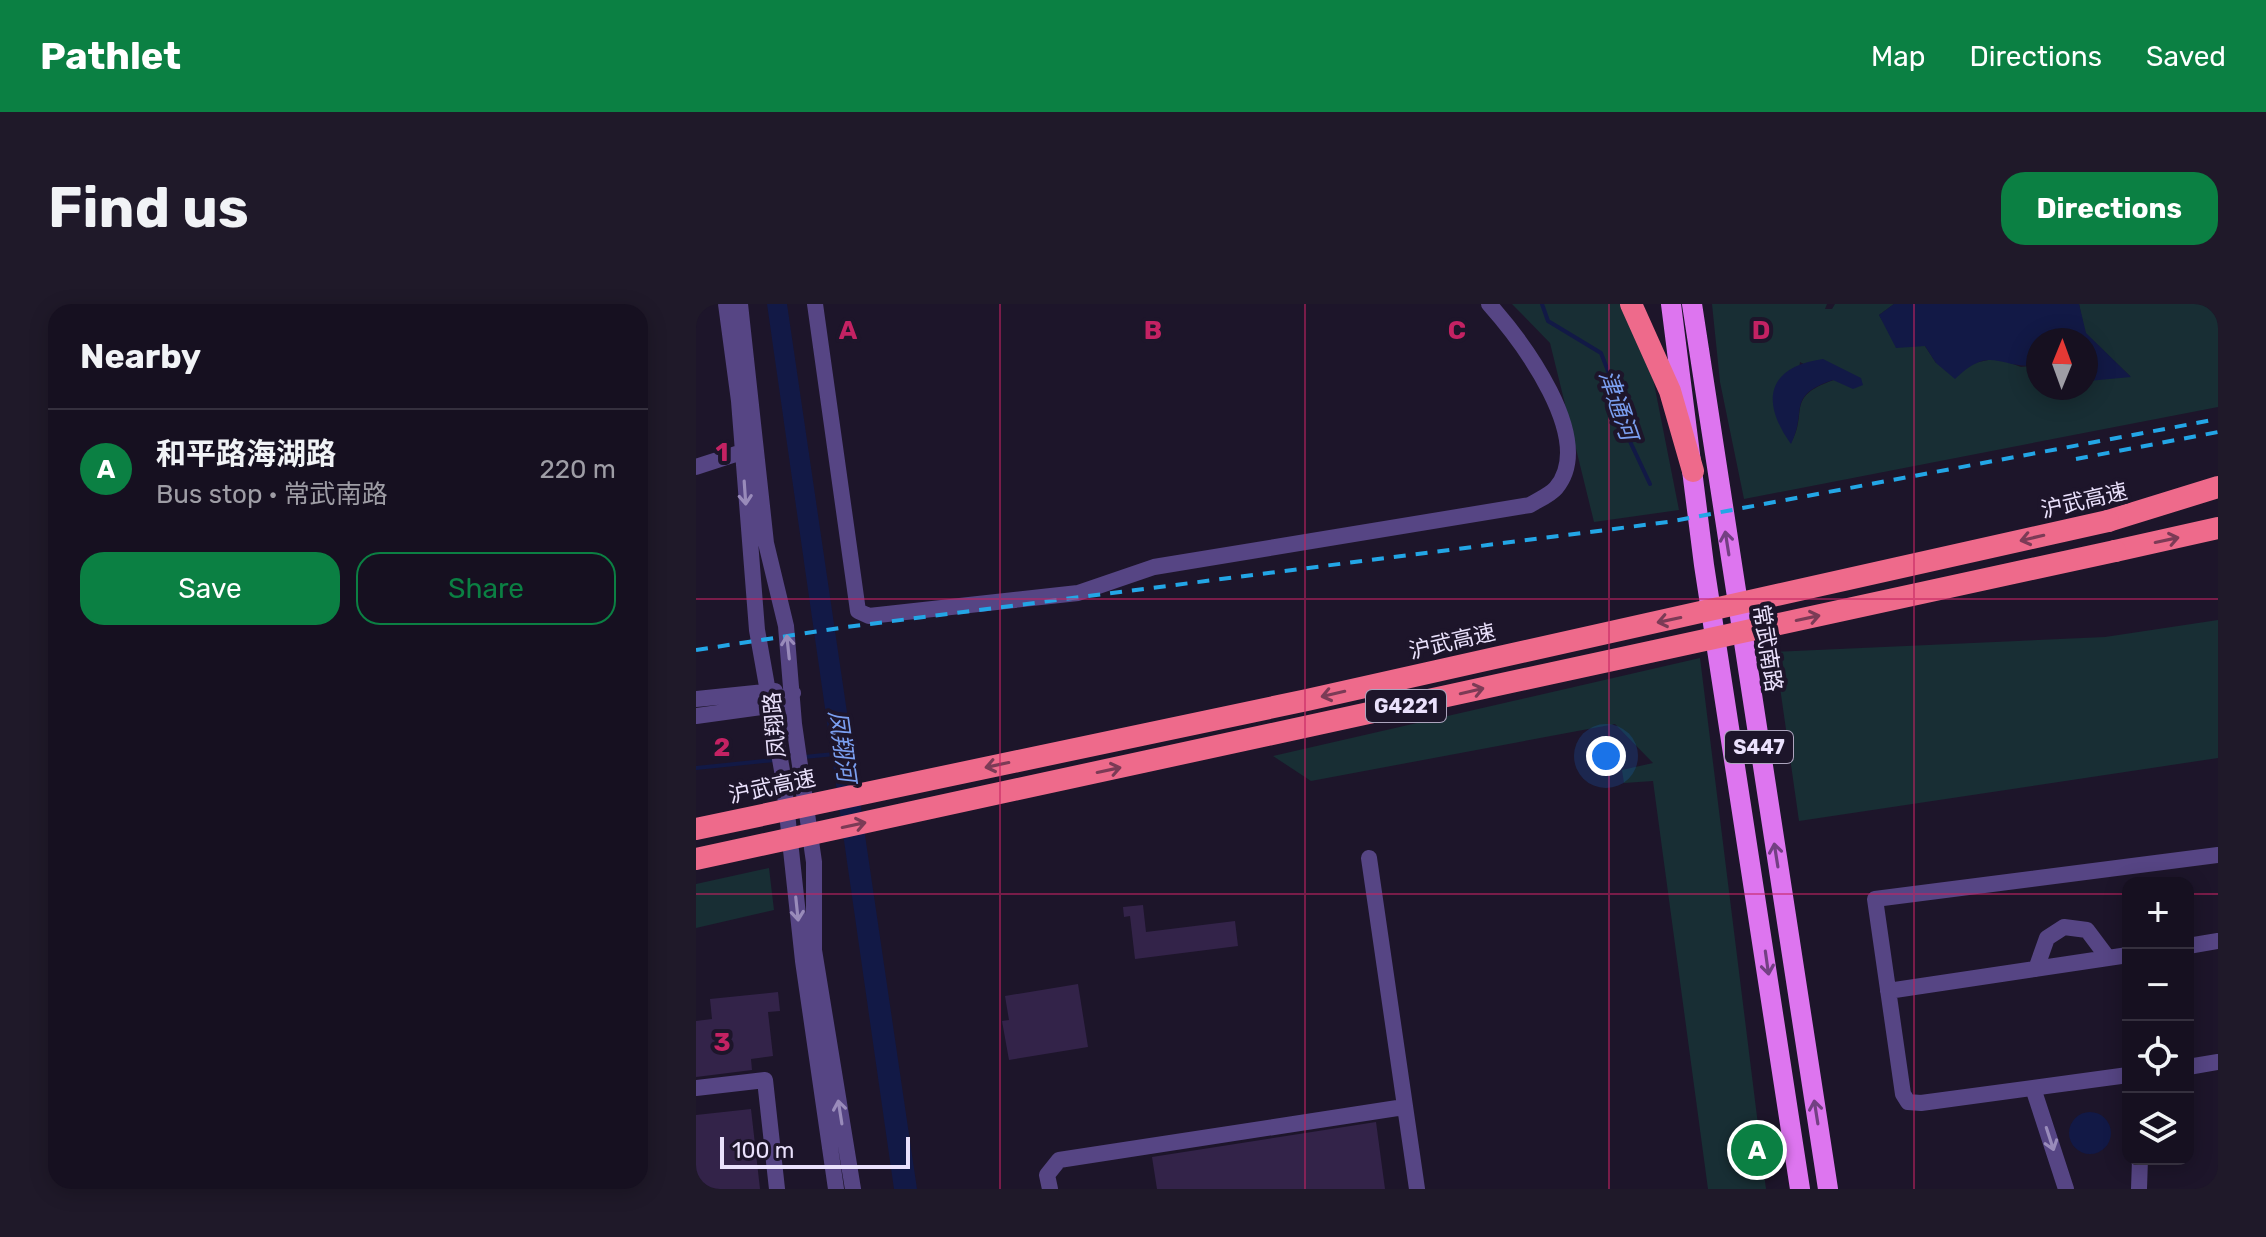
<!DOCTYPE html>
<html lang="en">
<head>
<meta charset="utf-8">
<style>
  :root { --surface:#161020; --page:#1f1929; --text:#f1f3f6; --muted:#9e9da5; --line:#35303e; --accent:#0b8043 }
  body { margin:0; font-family:Rubik,"Noto Sans SC",sans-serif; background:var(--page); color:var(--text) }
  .controls { position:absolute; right:24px; bottom:24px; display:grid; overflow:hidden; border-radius:16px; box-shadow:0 4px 20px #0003 }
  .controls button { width:72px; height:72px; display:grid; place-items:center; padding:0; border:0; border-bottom:2px solid var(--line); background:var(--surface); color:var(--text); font:40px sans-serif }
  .compass { position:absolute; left:1330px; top:24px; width:72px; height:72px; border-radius:50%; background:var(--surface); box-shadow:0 4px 20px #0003; rotate:1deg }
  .scale { position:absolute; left:24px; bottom:20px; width:190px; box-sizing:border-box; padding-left:8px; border:4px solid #eae1fc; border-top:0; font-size:22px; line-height:28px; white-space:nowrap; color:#eae1fc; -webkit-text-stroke:6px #1d152a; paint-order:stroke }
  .you { position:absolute; left:910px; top:452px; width:28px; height:28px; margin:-20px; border:6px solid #fff; border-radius:50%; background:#1a73e8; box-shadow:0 0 0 12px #1a73e833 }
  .badge { display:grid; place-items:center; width:52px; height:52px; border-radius:50%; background:var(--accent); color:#fff; font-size:26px; font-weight:700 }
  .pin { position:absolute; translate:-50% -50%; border:4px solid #fff; box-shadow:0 2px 8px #0006 }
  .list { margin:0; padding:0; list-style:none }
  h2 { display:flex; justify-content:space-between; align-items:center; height:104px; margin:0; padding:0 32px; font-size:34px }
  h2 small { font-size:26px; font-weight:400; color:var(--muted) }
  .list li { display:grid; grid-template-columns:52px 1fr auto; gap:24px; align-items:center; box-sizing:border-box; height:120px; padding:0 32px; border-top:2px solid var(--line) }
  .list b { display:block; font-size:30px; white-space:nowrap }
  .list p { margin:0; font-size:26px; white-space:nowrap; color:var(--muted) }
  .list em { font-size:26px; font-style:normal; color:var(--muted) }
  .actions { display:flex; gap:16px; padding:24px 32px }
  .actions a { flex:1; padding:18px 0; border:2px solid var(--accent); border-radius:24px; text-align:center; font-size:28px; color:var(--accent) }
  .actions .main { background:var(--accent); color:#fff }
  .icon { flex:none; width:44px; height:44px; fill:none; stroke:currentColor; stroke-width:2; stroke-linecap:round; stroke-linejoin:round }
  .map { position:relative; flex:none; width:1522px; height:885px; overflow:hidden; border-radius:24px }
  header { display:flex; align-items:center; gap:48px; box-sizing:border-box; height:112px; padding:0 40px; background:var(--accent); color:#fff }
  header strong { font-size:38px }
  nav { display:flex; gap:44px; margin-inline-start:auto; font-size:28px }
  .intro { display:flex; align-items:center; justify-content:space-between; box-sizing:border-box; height:192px; padding:0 48px }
  h1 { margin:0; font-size:56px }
  .button { padding:20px 36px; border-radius:24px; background:var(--accent); color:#fff; font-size:28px; font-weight:700 }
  main { display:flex; gap:48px; padding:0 48px }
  aside { flex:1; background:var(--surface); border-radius:24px; box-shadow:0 4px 20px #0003 }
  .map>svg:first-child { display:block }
  .green { fill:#182e34; fill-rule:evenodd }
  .water { fill:#121946 }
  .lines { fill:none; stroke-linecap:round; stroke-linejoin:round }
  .stream { stroke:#121946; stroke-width:4 }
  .building { fill:#332349 }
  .minor { stroke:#564584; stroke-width:16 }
  .major { stroke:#dd75ef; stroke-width:20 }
  .highway { stroke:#ee6a8b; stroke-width:22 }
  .rail { stroke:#23a6e6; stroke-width:4; stroke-dasharray:12 10; stroke-linecap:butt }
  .highway-bridge { stroke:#ee6a8b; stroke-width:22 }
  .oneway { stroke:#998bba }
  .oneway2 { stroke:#7b3b56 }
  .oneway3 { stroke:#734083 }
  .grid { fill:none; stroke:#c42263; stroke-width:2; stroke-opacity:0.55 }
  .labels { text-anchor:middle; stroke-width:8; stroke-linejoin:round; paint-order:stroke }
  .shield { fill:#1d152a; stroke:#aca4bd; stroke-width:2 }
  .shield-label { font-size:20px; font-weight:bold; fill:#eae1fc }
  .street-label { font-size:22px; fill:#eae1fc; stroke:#1d152a }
  .water-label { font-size:24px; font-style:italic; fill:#7b9ff0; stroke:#1d152a }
  .grid-label { font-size:26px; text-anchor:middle; font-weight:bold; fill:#c42263; stroke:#1d152a; stroke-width:8; stroke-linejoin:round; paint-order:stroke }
</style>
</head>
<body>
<header>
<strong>Pathlet</strong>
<nav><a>Map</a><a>Directions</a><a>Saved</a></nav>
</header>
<div class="intro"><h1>Find us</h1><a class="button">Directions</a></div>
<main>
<aside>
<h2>Nearby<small></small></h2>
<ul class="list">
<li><span class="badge">A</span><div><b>和平路海湖路</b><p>Bus stop · 常武南路</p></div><em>220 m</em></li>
</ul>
<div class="actions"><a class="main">Save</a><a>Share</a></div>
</aside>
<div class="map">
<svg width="1522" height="885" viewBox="0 0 1522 885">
  <rect width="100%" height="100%" fill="#1d152a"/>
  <path class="green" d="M816 0H924L953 54 983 206 898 218 854 39Z
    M1016 0H1131L1129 5H1136L1139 0H1198L1183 11 1191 24 1229 42 1240 59 1274 60 1301 54 1325 63 1342 61V84H1390V76L1434 72 1389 29 1383 0H1522V103L1048 195 1024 78ZM1104 58 1138 76C1088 93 1113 108 1095 139Z
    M1522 316V454L1103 517 1079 348 1409 333Z
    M1004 354 1070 885H1012L957 477 928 479 926 466 957 459 919 420 615 477 577 452Z
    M73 564 78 606 0 624V580Z"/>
  <path class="water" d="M71 0H91L221 885H198Z
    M1198 0H1383L1390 29 1435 73 1392 77 1390 36H1342V61C1303 66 1296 39 1259 75L1240 59 1229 42 1200 44 1183 11Z
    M1127 55 1165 74 1167 81 1157 85 1137 76C1089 92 1112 107 1095 140 1064 97 1071 63 1127 55Z
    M1373 829a21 21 0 1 1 42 0a21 21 0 1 1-42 0Z"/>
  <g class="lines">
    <path class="stream" d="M846 0 852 17 905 49 919 85 931 131 954 180
      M108 453 139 450
      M0 464 79 456"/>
  </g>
  <path class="building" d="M447 601 450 628 539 617 542 642 439 655 434 612 428 613 427 603Z
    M382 680 392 743 313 756 306 717 313 716 309 692Z
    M82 688 84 707 72 708 77 752 55 755 56 766 0 773V717L16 715 14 695Z
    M55 805 64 885H0V811Z
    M680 818 689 885H461L456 853Z"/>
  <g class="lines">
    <path class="minor" d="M30 0 43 97 61 326 87 472 107 657 140 885
      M44 0 70 239 90 322 98 420 118 558V646L157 885
      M119 0 162 307 173 312 382 289 458 263 834 201C842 196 854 191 860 184 901 135 825 36 793 0
      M0 163 46 148
      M0 395 79 387
      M0 412 73 402 97 389
      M673 554 721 885
      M1492 642 1522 637
      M1340 665 1351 634 1368 623 1391 626 1412 654
      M1192 687 1432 651
      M1492 763 1522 758
      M1432 771 1225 799 1212 798 1207 790 1179 595 1522 551
      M0 784 69 776 81 885
      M1337 784 1370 885
      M354 885 351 871 363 856 708 803
      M1443 885 1444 855"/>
    <path class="major" d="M975 0 1008 261 1104 885
      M996 0 1132 885"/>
    <path class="highway" d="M935 0 974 87 997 167
      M1412 217 1522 183
      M1419 247 1522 224"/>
    <path class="rail" d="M1380 155 1522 128
      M0 346 150 323 972 218 1522 115"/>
    <path class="highway-bridge" d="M0 525 611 396 1412 217
      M0 555 1419 247"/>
  </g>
  <defs><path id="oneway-shaft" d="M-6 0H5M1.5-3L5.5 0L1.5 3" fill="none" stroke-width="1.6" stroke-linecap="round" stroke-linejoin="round" transform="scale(2)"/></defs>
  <g class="oneway">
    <use href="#oneway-shaft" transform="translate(49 189) rotate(86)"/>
    <use href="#oneway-shaft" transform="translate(92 343) rotate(-96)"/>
    <use href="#oneway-shaft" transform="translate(101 605) rotate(84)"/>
    <use href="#oneway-shaft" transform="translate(144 808) rotate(-99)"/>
    <use href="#oneway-shaft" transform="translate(1354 835) rotate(72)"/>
  </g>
  <g class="oneway2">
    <use href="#oneway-shaft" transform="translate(1336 234) rotate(167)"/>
    <use href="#oneway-shaft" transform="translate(1471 236) rotate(-12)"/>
    <use href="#oneway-shaft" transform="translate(1112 314) rotate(-12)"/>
    <use href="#oneway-shaft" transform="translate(973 316) rotate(168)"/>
    <use href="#oneway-shaft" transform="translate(776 387) rotate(-13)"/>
    <use href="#oneway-shaft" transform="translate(637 390) rotate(167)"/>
    <use href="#oneway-shaft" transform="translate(301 461) rotate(168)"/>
    <use href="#oneway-shaft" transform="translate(413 466) rotate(-12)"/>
    <use href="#oneway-shaft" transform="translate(158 521) rotate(-12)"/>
  </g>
  <g class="oneway3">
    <use href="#oneway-shaft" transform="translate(1031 239) rotate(-99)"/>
    <use href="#oneway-shaft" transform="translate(1080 551) rotate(-99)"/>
    <use href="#oneway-shaft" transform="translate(1071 659) rotate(82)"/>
    <use href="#oneway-shaft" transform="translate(1120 808) rotate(-99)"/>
  </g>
  <path class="grid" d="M304 0V885M609 0V885M913 0V885M1218 0V885M0 295H1522M0 590H1432M1492 590H1522"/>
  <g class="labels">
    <g class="shield">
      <rect x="670" y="386" width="80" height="32" rx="6"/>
      <rect x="1029" y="427" width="68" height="32" rx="6"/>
    </g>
    <g class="shield-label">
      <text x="710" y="409">G4221</text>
      <text x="1063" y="450">S447</text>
    </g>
    <g class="street-label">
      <text transform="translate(1388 196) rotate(-13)" y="8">沪武高速</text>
      <text transform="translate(756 337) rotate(-13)" y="8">沪武高速</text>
      <text transform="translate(1072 344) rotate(81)" y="8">常武南路</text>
      <text transform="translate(78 421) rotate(-95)" y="8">凤翔路</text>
      <text transform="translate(76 482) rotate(-12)" y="8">沪武高速</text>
    </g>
    <g class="water-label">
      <text transform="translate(922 101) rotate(71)" y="8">津通河</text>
      <text transform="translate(146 442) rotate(82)" y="8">凤翔河</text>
    </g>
  </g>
  <g class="grid-label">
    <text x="152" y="35">A</text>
    <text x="457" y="35">B</text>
    <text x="761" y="35">C</text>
    <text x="1065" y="35">D</text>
    <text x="26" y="157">1</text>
    <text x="26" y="452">2</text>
    <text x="26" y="747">3</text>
  </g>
</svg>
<div class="controls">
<button>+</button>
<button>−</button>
<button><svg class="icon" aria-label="locate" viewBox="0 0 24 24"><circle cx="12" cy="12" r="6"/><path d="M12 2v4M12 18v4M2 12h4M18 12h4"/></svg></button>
<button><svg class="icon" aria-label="layers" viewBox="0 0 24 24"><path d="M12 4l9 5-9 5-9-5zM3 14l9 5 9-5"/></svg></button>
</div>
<svg class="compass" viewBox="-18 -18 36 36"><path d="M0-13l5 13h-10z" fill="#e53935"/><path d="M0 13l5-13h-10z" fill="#9e9da5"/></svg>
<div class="scale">100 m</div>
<div class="you"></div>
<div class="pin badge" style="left:1061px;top:846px">A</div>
</div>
</main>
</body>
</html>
